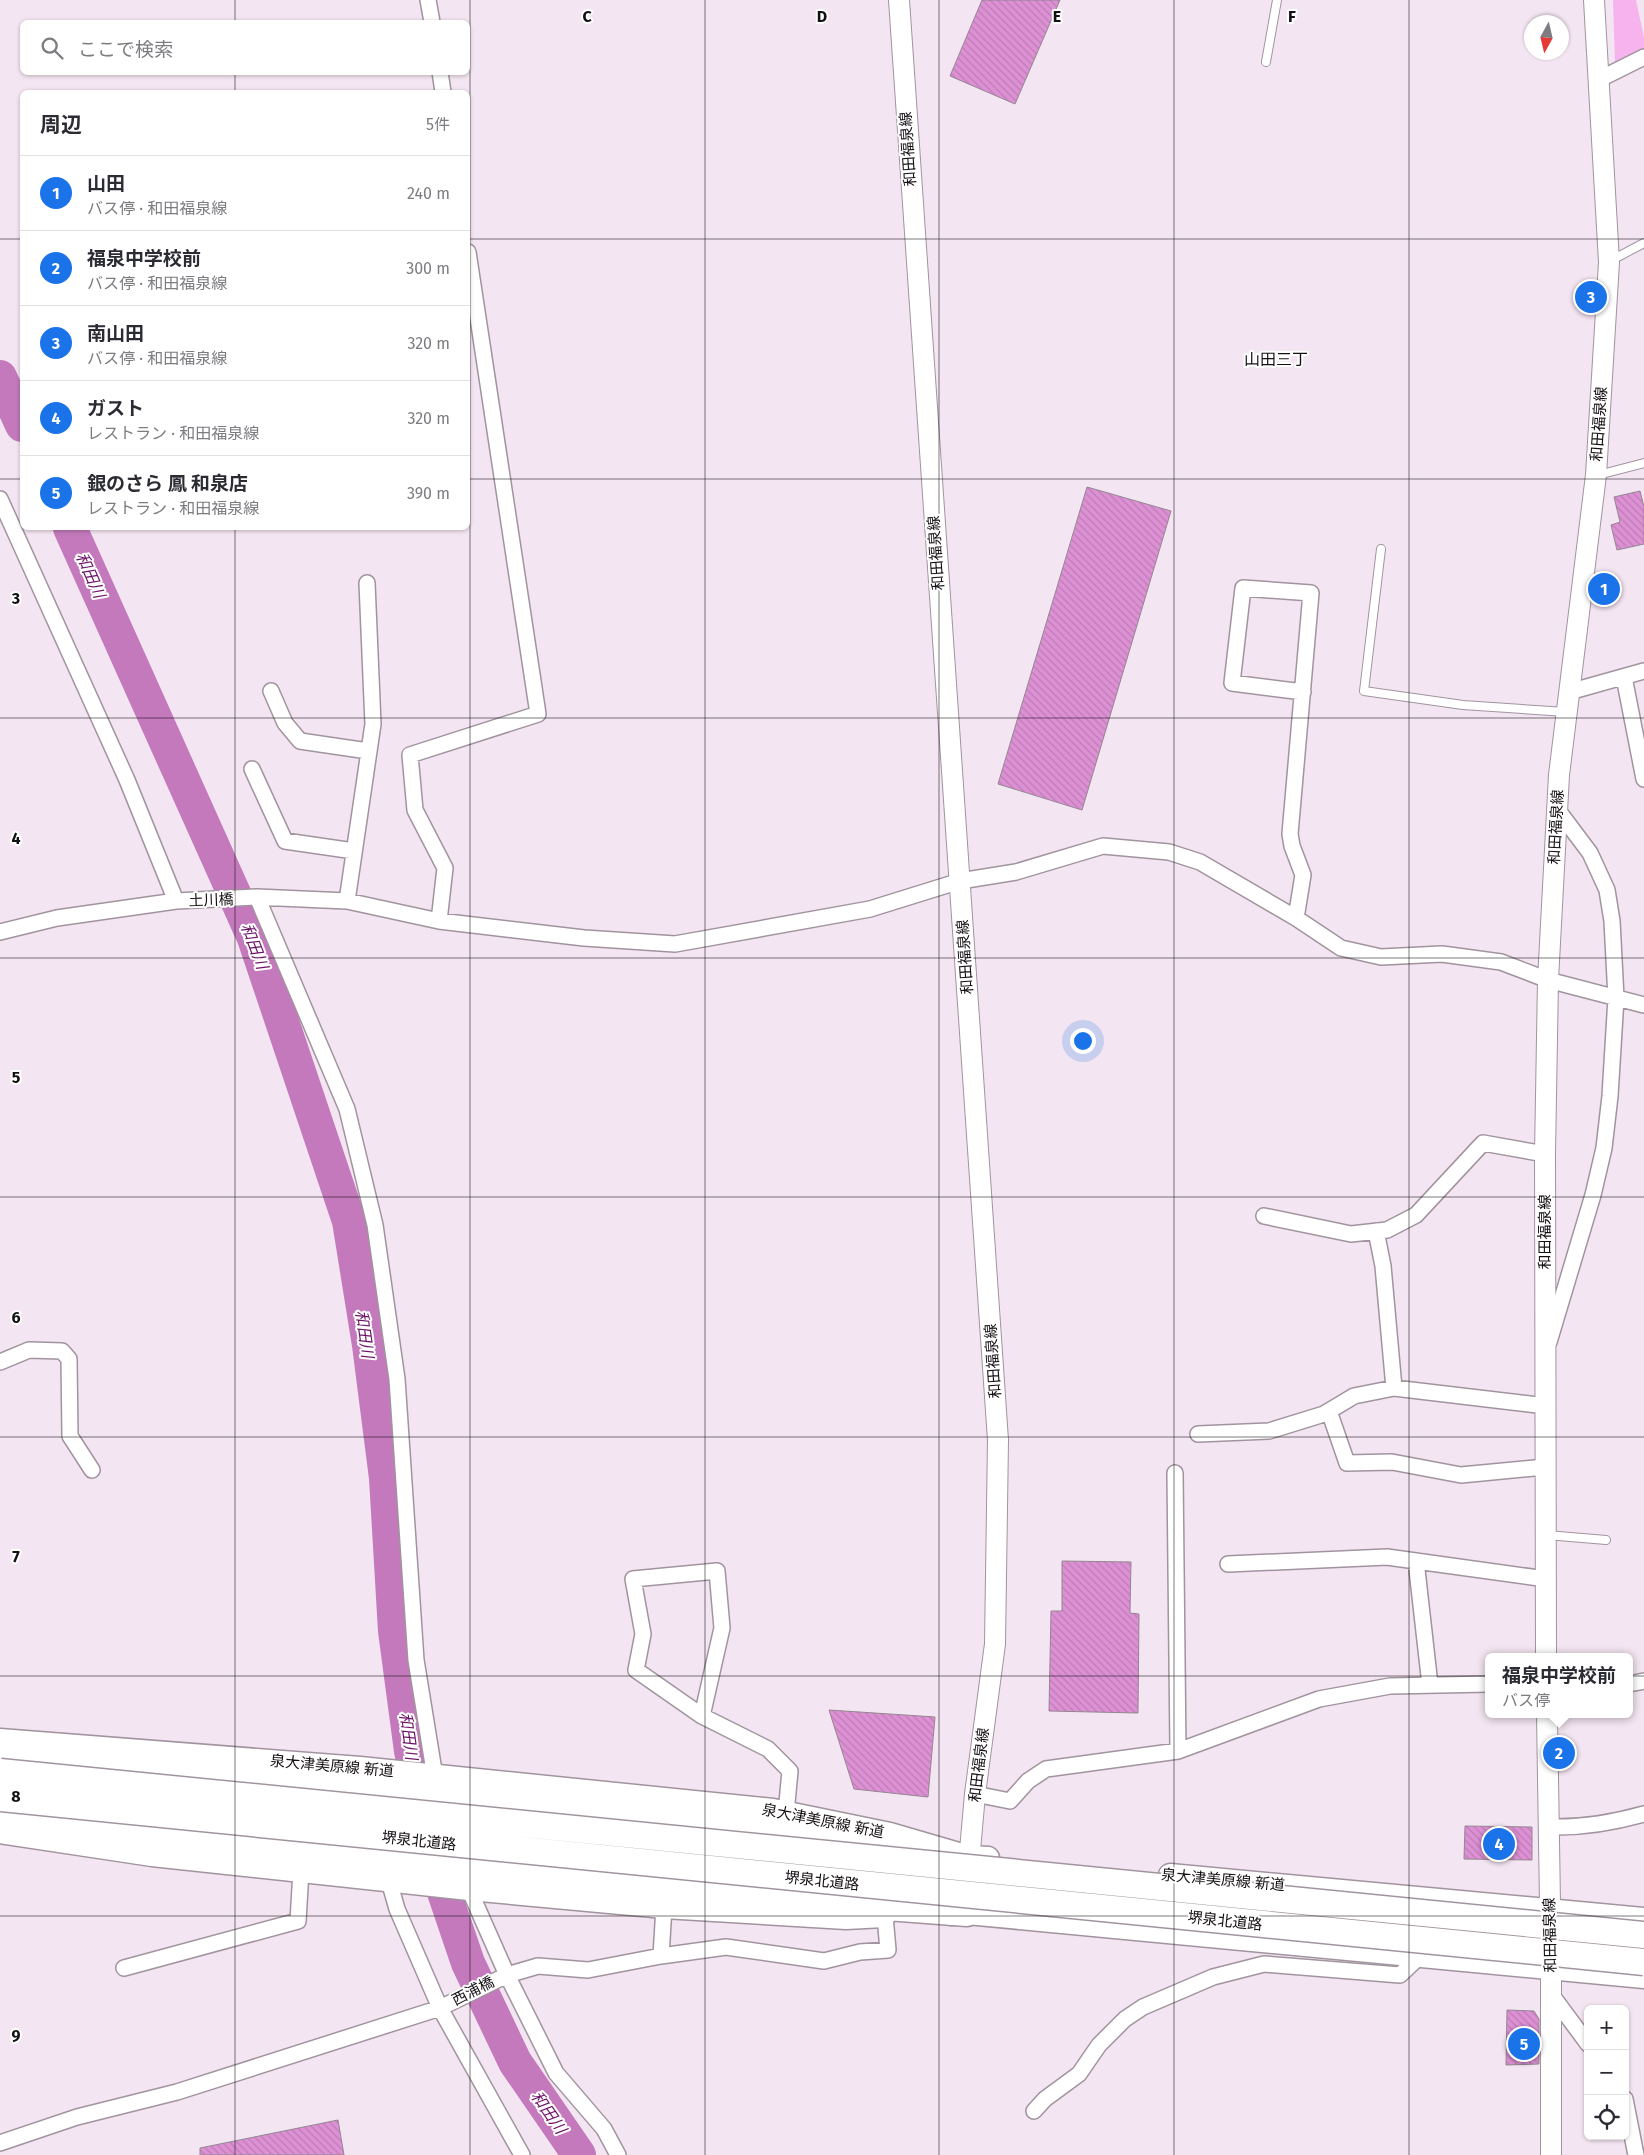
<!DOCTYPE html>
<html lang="ja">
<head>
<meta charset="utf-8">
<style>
  :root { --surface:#fff; --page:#f2f2f3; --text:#2b2b33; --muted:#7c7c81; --line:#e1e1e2; --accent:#1a73e8 }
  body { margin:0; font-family:"Fira Sans","Noto Sans JP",sans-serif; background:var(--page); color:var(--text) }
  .controls { position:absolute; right:15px; bottom:15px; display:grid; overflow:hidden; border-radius:8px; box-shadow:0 1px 4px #0004 }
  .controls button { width:45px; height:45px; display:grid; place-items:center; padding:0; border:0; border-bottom:1px solid var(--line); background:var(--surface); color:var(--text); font:25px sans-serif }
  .compass { position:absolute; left:1524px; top:15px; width:45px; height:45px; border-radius:50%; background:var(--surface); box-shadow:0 1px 4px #0004; rotate:188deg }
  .you { position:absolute; left:1082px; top:1040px; width:18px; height:18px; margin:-12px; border:4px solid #fff; border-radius:50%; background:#1a73e8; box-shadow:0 0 0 8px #1a73e833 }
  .badge { display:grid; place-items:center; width:32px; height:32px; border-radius:50%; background:var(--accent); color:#fff; font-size:16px; font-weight:700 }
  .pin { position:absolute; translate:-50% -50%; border:2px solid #fff; box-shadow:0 1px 5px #0006 }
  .popup { position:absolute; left:1485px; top:1653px; width:148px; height:65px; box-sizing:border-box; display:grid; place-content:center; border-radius:8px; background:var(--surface); filter:drop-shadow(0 1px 4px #0005); font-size:16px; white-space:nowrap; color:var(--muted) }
  .popup b { font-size:19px; color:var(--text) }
  .popup::after { content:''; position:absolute; left:50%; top:100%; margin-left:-10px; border:10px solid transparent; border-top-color:var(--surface) }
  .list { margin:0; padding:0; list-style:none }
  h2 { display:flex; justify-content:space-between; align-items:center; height:65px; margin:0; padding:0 20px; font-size:21px }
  h2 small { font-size:16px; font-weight:400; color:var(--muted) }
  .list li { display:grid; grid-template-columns:32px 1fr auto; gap:15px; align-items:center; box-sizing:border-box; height:75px; padding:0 20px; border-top:1px solid var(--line) }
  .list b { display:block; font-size:19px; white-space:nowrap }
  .list p { margin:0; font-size:16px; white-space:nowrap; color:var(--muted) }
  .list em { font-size:16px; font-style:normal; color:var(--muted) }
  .icon { flex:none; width:28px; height:28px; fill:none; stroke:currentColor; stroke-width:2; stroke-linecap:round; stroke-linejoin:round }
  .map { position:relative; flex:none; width:1644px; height:2155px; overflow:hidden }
  .search { position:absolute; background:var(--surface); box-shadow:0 1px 4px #0004; left:20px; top:20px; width:450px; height:55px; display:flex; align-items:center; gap:12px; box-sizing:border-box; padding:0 18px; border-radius:8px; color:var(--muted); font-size:19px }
  .panel { position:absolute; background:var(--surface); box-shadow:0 1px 4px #0004; left:20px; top:90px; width:450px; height:440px; border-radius:8px }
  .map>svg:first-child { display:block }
  .green { fill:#f7b3ee }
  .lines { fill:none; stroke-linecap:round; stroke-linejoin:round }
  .river { stroke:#c379bb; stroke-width:34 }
  .building { fill:url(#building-back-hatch); stroke:#938691 }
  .lane-casing { stroke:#a1949f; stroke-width:10 }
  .street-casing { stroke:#a1949f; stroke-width:18 }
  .secondary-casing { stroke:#a1949f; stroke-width:22 }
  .primary-casing { stroke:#a1949f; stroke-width:25 }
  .highway-casing { stroke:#a1949f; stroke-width:29 }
  .lane { stroke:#fff; stroke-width:8 }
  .street { stroke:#fff; stroke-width:15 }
  .secondary { stroke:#fff; stroke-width:20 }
  .primary { stroke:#fff; stroke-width:22 }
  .highway { stroke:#fff; stroke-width:26 }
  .highway-bridge-casing { stroke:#a1949f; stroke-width:29; stroke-linecap:butt }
  .highway-bridge { stroke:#fff; stroke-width:26 }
  .grid { fill:none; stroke:#140f13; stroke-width:1; stroke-opacity:0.55 }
  .labels { text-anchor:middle; stroke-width:4; stroke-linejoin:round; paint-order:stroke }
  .street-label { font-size:15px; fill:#140f13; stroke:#fff }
  .neighbourhood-label { font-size:16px; fill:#140f13; stroke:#fff }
  .water-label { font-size:16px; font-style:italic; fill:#6c1267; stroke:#fff }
  .grid-label { font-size:16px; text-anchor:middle; font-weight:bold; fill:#140f13; stroke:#fff; stroke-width:4; stroke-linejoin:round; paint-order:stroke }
</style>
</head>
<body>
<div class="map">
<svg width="1644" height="2155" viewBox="0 0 1644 2155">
  <defs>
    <pattern id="building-back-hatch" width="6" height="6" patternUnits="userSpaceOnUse" patternTransform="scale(1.25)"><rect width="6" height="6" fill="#dd91d4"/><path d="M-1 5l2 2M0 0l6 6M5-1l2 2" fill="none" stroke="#bd7cb5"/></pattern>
  </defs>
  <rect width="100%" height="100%" fill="#f3e5f1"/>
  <path class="green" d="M1613 0H1636L1644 38V49L1615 64Z"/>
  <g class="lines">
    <path class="river" d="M0 377 22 425
      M70 528 254 938 349 1221 369 1345 386 1478 395 1631 411 1751 422 1807
      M431 1854 468 1963 515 2062 579 2155"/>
  </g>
  <path class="building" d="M982 0H1060L1015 104 950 76Z
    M1087 487 1171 511 1082 810 998 784Z
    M1640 491 1644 507V544L1617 550 1611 525 1620 522 1614 497Z
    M1062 1561 1131 1562 1130 1613 1139 1614 1138 1713 1049 1711 1051 1611H1062Z
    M829 1710 935 1717 928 1797 854 1789Z
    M1465 1826 1532 1827V1860L1464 1859Z
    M1507 2010 1534 2011 1539 2019V2064L1506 2065Z
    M338 2120 344 2155H200V2148Z"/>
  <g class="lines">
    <defs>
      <path id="lane" d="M1266 62 1277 0
        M1610 261 1644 243
        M1598 475 1644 463
        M1381 549 1364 691 1463 705 1566 712
        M1547 1535 1606 1540"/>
      <path id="street" d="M428 0 432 22
        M440 72 443 92
        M1598 80 1644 57
        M0 499 127 780 176 901
        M1624 677 1644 779
        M271 691 285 723 300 741 368 751
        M1569 692 1644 671
        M252 769 285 841 354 851
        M257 897 347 1109 375 1225 397 1379 416 1660 435 1777
        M347 901 373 724 367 583
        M1296 918 1303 875 1292 846 1290 834 1311 593 1243 588 1232 683 1303 692
        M439 921 445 868 415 810 410 755 538 714 468 252
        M0 932 57 918 176 901 257 897 347 901 439 921 584 938 675 944 870 909 960 881 1016 872 1103 846 1169 852 1200 862 1296 918 1341 948 1381 957 1442 954 1501 962 1548 980 1644 1005
        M1264 1216 1351 1234 1387 1230 1416 1215 1483 1143 1545 1154
        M1376 1231 1383 1266 1394 1388
        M1549 1342 1593 1195 1604 1148 1610 1096 1616 998 1612 921 1607 890 1590 853 1557 809
        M0 1362 29 1350 62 1351 69 1359 70 1436 92 1470
        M1329 1411 1347 1463 1392 1462 1461 1475 1545 1467
        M1198 1434 1269 1431 1324 1414 1354 1396 1394 1388 1546 1406
        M1175 1473 1178 1751
        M1416 1561 1430 1685
        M1228 1564 1387 1557 1546 1579
        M1629 1684 1644 1681
        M702 1716 722 1628 717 1571 633 1579 643 1634 636 1670 702 1716 768 1749 790 1771 786 1813
        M975 1794 1010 1801 1028 1781 1046 1769 1178 1751 1319 1699 1390 1686 1489 1684
        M1549 1827C1582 1828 1612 1823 1644 1814
        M389 1881 397 1909 440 2008 522 2155
        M469 1889 507 1975 556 2073 604 2129 618 2155
        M661 1956 726 1947 824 1961 860 1952 888 1950 885 1916
        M124 1968 298 1921 301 1871
        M1551 1994 1588 2044
        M1625 2099 1636 2155
        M1034 2111 1045 2099 1079 2074 1099 2045 1125 2019 1143 2007 1213 1977 1264 1964 1400 1975 1421 1955
        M0 2143 77 2117 177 2092 440 2008 507 1975 538 1966 588 1970 661 1956 664 1907"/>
      <path id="secondary" d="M899 0 998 1440 995 1644 975 1794 968 1873
        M1546 1657 1545 1154 1548 980 1559 775 1596 475 1609 262 1594 0
        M1547 1714 1551 1968V2155"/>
      <path id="primary" d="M0 1740 360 1768 773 1810 890 1834 969 1857 988 1858
        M0 1832 152 1855 469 1889 664 1907 846 1918 884 1916
        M1170 1875 1644 1919
        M951 1914 967 1913 1644 1977"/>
      <path id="highway" d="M3 1761 336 1787 774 1828 894 1850
        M0 1817 330 1854 767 1898 967 1913"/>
    </defs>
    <use href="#lane" class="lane-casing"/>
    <use href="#street" class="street-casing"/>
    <use href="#secondary" class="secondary-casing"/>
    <use href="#primary" class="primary-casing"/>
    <use href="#highway" class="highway-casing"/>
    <use href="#lane" class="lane"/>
    <use href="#street" class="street"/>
    <use href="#secondary" class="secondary"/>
    <use href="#primary" class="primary"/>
    <use href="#highway" class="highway"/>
    <defs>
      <path id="highway-bridge" d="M0 1772 1644 1935
        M0 1798 1644 1962"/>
    </defs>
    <use href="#highway-bridge" class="highway-bridge-casing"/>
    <use href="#highway-bridge" class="highway-bridge"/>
  </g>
  <path class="grid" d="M235 0V22M470 0V2155M705 0V2155M939 0V2155M1174 0V2155M1409 0V2155M235 72V92M0 239H22M468 239H1644M0 479H22M468 479H1644M235 528V2155M0 718H1644M0 958H1644M0 1197H1644M0 1437H1644M0 1676H1644M0 1916H1644"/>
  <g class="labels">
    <g class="street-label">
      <text transform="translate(908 149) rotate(-94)" y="5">和田福泉線</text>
      <text transform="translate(1599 424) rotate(-86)" y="5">和田福泉線</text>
      <text transform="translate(936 553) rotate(-94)" y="5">和田福泉線</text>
      <text transform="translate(1556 827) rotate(-87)" y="5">和田福泉線</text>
      <text transform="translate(211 900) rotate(-2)" y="5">土川橋</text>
      <text transform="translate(965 957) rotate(-94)" y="5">和田福泉線</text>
      <text transform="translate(1545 1232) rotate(-90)" y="5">和田福泉線</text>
      <text transform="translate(993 1361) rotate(-94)" y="5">和田福泉線</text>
      <text transform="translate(979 1765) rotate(-83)" y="5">和田福泉線</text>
      <text transform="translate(332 1766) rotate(5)" y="5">泉大津美原線 新道</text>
      <text transform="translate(823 1821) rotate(11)" y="5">泉大津美原線 新道</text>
      <text transform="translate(419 1841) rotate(6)" y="5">堺泉北道路</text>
      <text transform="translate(1223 1880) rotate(5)" y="5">泉大津美原線 新道</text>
      <text transform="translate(822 1881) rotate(6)" y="5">堺泉北道路</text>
      <text transform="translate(1225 1921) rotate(6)" y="5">堺泉北道路</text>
      <text transform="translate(1550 1935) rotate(-91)" y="5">和田福泉線</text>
      <text transform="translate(473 1991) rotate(-27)" y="5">西浦橋</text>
    </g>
    <g class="neighbourhood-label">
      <text x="1276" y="365">山田三丁</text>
    </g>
    <g class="water-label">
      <text transform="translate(91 575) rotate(66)" y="6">和田川</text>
      <text transform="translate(255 946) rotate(69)" y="6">和田川</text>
      <text transform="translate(365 1334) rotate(82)" y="6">和田川</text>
      <text transform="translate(409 1736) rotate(82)" y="6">和田川</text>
      <text transform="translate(549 2112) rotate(55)" y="6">和田川</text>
    </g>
  </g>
  <g class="grid-label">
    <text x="587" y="22">C</text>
    <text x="822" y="22">D</text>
    <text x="1057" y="22">E</text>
    <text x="1292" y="22">F</text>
    <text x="16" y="604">3</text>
    <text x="16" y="844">4</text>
    <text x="16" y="1083">5</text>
    <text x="16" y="1323">6</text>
    <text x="16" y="1562">7</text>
    <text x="16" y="1802">8</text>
    <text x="16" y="2041">9</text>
  </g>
</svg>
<div class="controls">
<button>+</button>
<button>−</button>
<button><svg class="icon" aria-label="locate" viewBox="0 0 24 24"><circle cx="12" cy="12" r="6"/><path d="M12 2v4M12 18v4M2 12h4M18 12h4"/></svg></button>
</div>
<svg class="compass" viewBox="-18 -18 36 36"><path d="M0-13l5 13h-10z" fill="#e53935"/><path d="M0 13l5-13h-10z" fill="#7c7c81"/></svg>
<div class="you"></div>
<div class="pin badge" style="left:1604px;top:589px">1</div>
<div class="pin badge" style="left:1559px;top:1753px">2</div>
<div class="popup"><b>福泉中学校前</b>バス停</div>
<div class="pin badge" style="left:1591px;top:297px">3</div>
<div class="pin badge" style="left:1499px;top:1844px">4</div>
<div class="pin badge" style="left:1524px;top:2044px">5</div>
<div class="search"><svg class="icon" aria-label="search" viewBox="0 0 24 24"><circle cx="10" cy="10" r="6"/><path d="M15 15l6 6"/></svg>ここで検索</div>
<section class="panel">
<h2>周辺<small>5件</small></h2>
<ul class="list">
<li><span class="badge">1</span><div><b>山田</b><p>バス停 · 和田福泉線</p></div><em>240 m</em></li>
<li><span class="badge">2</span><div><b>福泉中学校前</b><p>バス停 · 和田福泉線</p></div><em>300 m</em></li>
<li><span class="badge">3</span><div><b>南山田</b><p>バス停 · 和田福泉線</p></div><em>320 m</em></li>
<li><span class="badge">4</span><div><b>ガスト</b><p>レストラン · 和田福泉線</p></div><em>320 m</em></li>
<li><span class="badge">5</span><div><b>銀のさら 鳳 和泉店</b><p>レストラン · 和田福泉線</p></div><em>390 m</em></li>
</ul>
</section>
</div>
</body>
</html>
